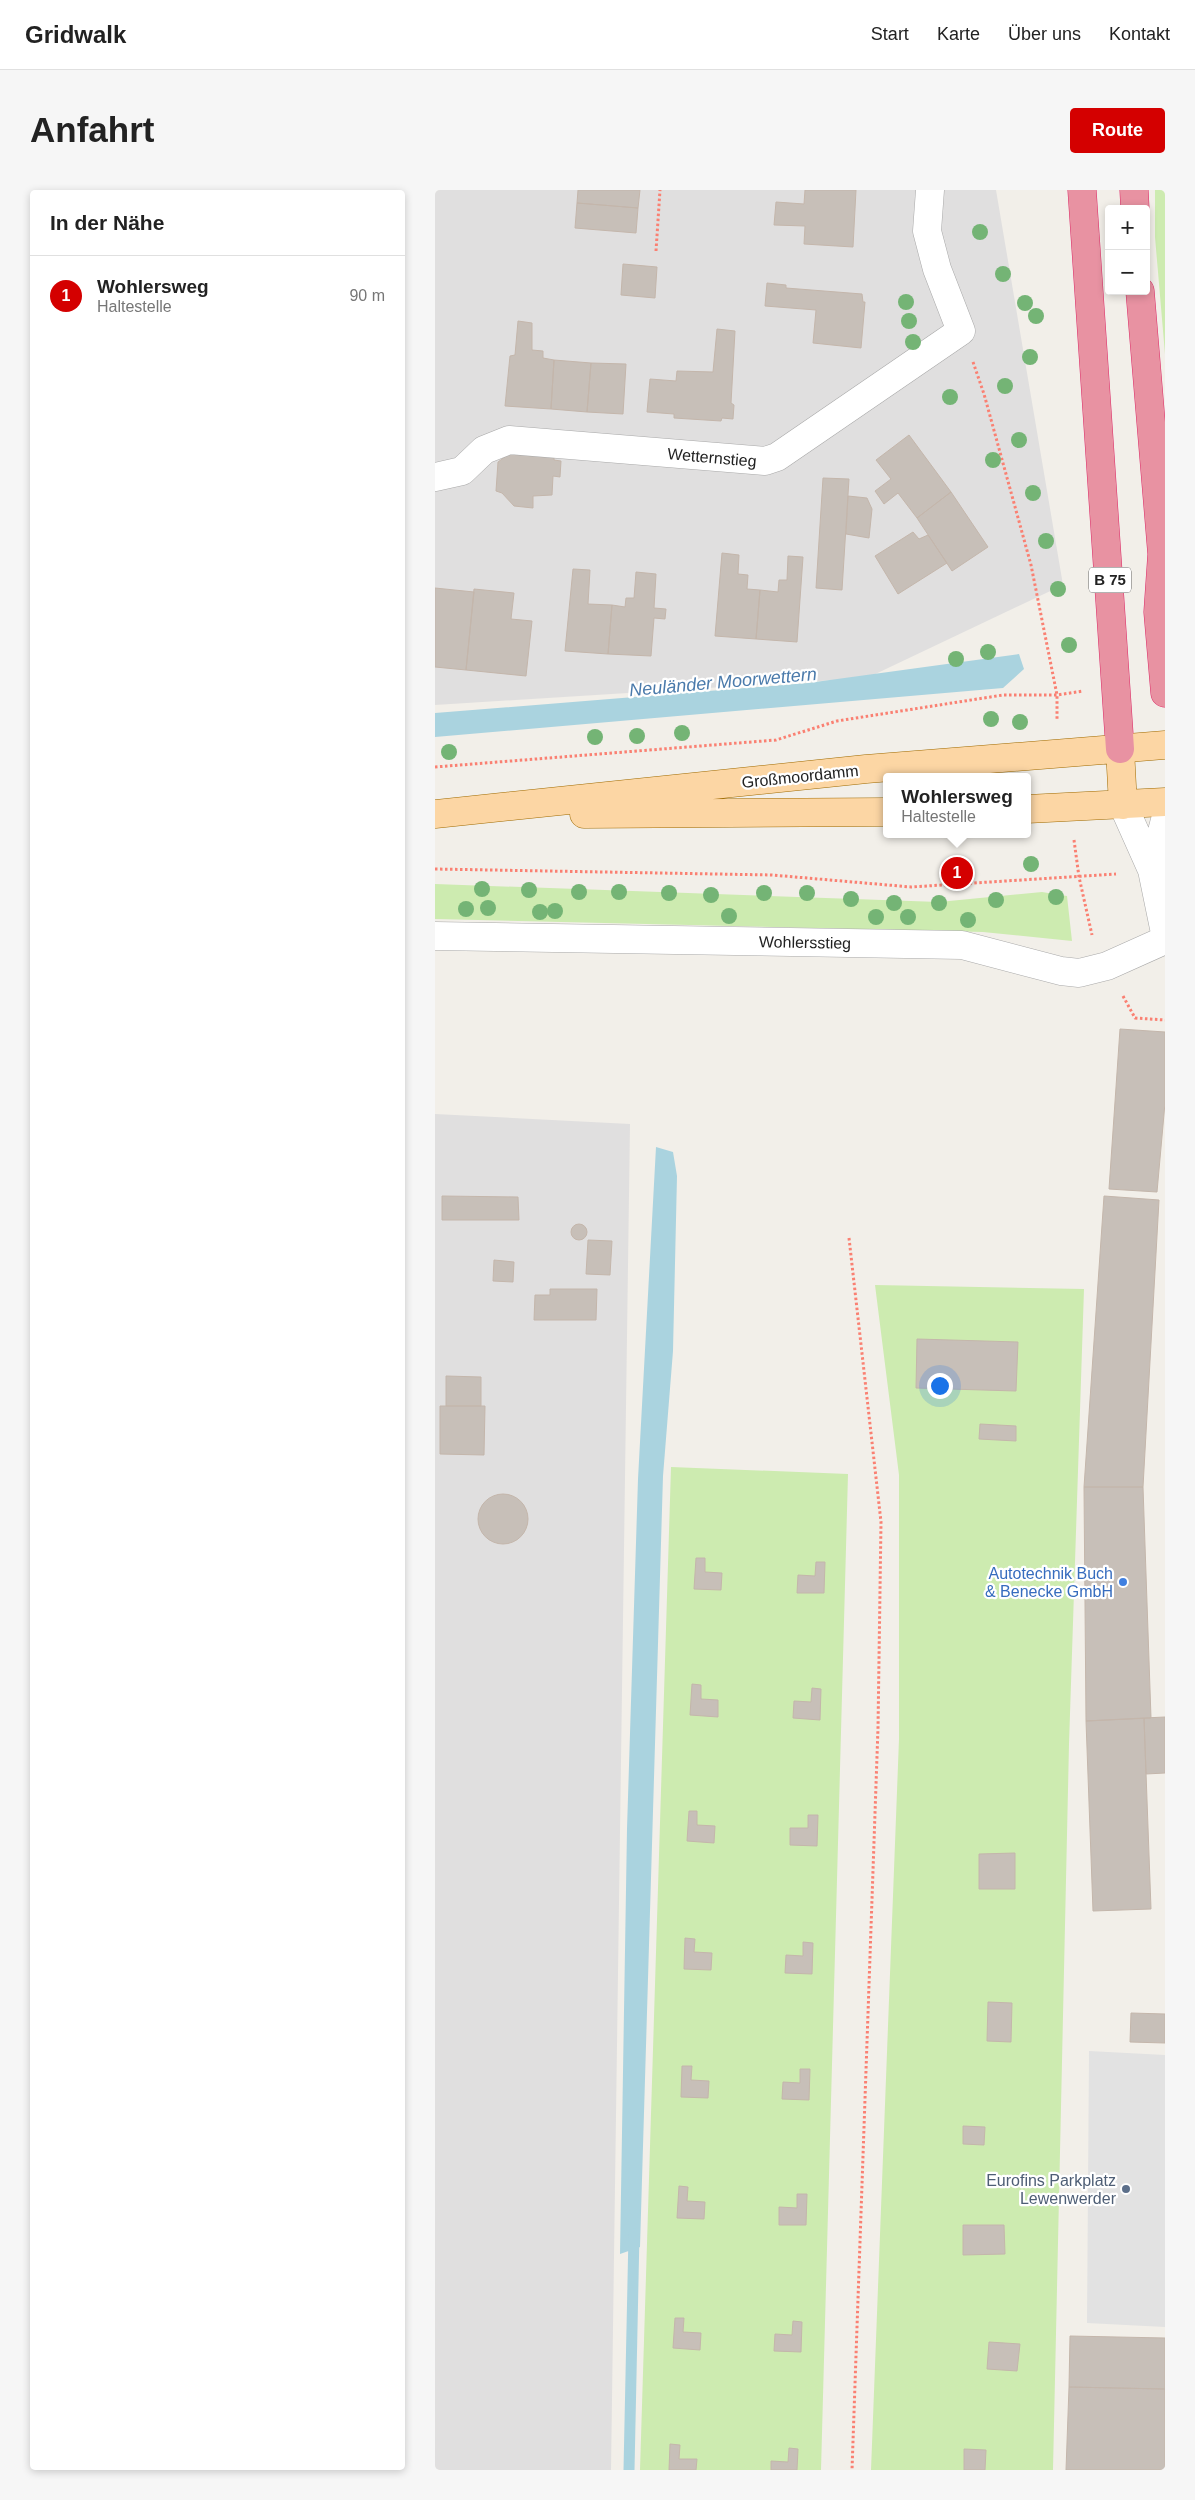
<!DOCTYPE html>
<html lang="de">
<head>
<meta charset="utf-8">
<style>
  :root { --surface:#fff; --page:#f6f6f6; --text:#222; --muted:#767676; --line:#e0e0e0; --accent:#d40000 }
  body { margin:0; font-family:Helvetica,sans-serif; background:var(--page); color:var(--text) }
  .controls { position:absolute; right:15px; top:15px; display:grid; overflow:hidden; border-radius:5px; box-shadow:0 2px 8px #0003 }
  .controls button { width:45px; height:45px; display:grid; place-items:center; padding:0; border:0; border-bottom:1px solid var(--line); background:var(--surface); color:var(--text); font:25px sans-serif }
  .you { position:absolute; left:504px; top:1195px; width:18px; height:18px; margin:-12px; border:4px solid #fff; border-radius:50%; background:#1a73e8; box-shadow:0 0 0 8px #1a73e833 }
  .badge { display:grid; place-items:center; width:32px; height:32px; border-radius:50%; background:var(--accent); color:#fff; font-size:16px; font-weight:700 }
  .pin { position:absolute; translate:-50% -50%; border:2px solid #fff; box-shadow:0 1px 5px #0006 }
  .popup { position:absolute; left:448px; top:583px; width:148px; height:65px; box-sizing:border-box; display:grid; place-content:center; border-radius:5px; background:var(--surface); filter:drop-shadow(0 1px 4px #0005); font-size:16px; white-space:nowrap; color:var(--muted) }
  .popup b { font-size:19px; color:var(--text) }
  .popup::after { content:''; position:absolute; left:50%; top:100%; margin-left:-10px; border:10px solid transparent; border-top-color:var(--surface) }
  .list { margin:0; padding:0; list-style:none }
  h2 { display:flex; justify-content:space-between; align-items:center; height:65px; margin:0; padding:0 20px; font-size:21px }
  h2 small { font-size:16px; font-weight:400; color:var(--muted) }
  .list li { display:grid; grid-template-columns:32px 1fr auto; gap:15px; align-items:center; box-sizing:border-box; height:80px; padding:0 20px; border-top:1px solid var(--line) }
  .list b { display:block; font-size:19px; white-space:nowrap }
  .list p { margin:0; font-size:16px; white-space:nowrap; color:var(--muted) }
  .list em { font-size:16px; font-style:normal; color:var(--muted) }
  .map { position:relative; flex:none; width:730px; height:2280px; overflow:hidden; border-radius:5px }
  header { display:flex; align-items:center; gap:30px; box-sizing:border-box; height:70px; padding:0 25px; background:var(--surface); border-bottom:1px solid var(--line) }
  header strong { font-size:24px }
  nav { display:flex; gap:28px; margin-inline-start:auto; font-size:18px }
  .intro { display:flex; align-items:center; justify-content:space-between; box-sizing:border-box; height:120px; padding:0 30px }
  h1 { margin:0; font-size:35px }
  .button { padding:12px 22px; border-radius:5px; background:var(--accent); color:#fff; font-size:18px; font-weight:700 }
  main { display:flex; gap:30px; padding:0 30px }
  aside { flex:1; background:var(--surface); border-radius:5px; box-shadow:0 2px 8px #0003 }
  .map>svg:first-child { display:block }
  .residential { fill:#e0dfdf }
  .grass { fill:#cdebb0 }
  .parking { fill:#e2e2e2 }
  .water { fill:#aad3df }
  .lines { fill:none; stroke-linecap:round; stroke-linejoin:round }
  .stream { stroke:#aad3df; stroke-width:11 }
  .building { fill:#c7bfb8; stroke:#c4b6ab }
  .minor-casing { stroke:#a9a9a9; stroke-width:29 }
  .major-casing { stroke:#a06b00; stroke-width:29 }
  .highway-casing { stroke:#dc2a67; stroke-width:29 }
  .path { stroke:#fa8072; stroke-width:3; stroke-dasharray:2.5 2.5; stroke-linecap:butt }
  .minor { stroke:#fff; stroke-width:28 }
  .major { stroke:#fcd6a4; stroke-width:28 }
  .highway { stroke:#e892a2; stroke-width:28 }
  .tree { fill:#74b475 }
  .shop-dot { fill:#3f7fe0; stroke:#fff; stroke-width:2 }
  .service-dot { fill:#5c6f8a; stroke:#fff; stroke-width:2 }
  .labels { text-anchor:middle; stroke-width:4.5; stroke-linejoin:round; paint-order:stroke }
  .shield { fill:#fff; stroke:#646464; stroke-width:1 }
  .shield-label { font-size:15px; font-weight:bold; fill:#222 }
  .street-label { font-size:16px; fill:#222; stroke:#fff }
  .shop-label { font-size:16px; fill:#366cbe; stroke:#fff; text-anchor:end }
  .service-label { font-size:16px; fill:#4e5e75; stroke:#fff; text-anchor:end }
  .water-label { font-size:18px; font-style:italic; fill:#4a7aab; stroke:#fff }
</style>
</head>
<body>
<header>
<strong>Gridwalk</strong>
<nav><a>Start</a><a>Karte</a><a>Über uns</a><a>Kontakt</a></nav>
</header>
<div class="intro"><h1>Anfahrt</h1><a class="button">Route</a></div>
<main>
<aside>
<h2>In der Nähe<small></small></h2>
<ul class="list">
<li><span class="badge">1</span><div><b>Wohlersweg</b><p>Haltestelle</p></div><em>90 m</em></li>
</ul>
</aside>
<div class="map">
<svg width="730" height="2280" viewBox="0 0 730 2280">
  <rect width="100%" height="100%" fill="#f2efe9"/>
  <path class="residential" d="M0 0H561L628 395 432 488 0 515Z
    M0 924 195 934 176 2280H0Z"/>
  <path class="grass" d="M720 0H730V164L720 47Z
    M0 694 504 712 607 702 632 706 637 751 548 742 0 729Z
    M440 1095 649 1099 634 1554 618 2280H436L464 1549V1285Z
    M236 1277 413 1284 386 2280H205Z"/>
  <path class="parking" d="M654 1861 730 1865V2137L652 2133Z"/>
  <path class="water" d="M584 464 589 479 568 498 0 547V523L373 493Z
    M221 957 238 962 242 986 238 1161 228 1286 205 2057 185 2064 192 1639 203 1289Z"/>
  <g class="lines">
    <path class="stream" d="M194 2280 199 2044"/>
  </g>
  <path class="building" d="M143 0H205L203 18 142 13Z
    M370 0H421L418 57 369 54 370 36 339 35 341 12 369 14Z
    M142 13 203 18 201 43 140 38Z
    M188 74 222 77 220 108 186 105Z
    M332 93 351 95V98L427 104 428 112H430L426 158 378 153 381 120 330 116Z
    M83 131 97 133V160L108 161V168L119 170 116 219 70 216 75 166 80 165Z
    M282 139 300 141 296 213 299 215 298 229 287 228 286 231 239 228V224L212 222 215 189 241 191 242 181 278 182Z
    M119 170 156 173 152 222 116 219Z
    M156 173 191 174 188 224 152 222Z
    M474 245 516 302 482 328 463 303 449 314 440 301 456 289 441 270Z
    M75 263 119 266V270L126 271 125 287 118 286 117 305 98 306V318L79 316 67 303 61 301 63 272Z
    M388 288 414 289 407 400 381 398Z
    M516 302 553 357 517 381 482 328Z
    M413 306 432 308 437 319 434 348 411 344Z
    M478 342 484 349 493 345 512 373 463 404 440 366Z
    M287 363 304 365 303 384 313 385 312 399 325 400 321 449 280 446Z
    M353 366 368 367 362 452 321 449 325 400 343 402 344 390H352Z
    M138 379 155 380 153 414 177 415 173 464 130 461Z
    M201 382 221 384 219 418 231 419 230 429 219 428 216 466 173 464 177 415 190 417 191 408H199Z
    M0 398 39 402 31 480 0 477Z
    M39 399 79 403 76 429 97 431 91 486 31 480Z
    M685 839 730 842V913L722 1002 674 999Z
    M7 1006 83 1007 84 1030H7Z
    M669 1006 724 1010 708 1297H649Z
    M136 1042a8 8 0 1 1 16 0a8 8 0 1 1-16 0Z
    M153 1050 177 1051 175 1085 151 1084Z
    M59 1070 79 1072 78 1092 58 1091Z
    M115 1099H162L161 1130H99L100 1105H115Z
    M482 1149 583 1152 581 1201 481 1198Z
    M11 1186 46 1187V1216H11Z
    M5 1216H50L49 1265 5 1264Z
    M545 1234 581 1236V1251L544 1249Z
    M649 1297H708L716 1528 651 1531Z
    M43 1329a25 25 0 1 1 50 0a25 25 0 1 1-50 0Z
    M261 1368H270V1382L287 1383 286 1400 259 1399Z
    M381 1372H390L389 1403H362L363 1385 380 1386Z
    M257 1494 266 1495V1509L283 1510V1527L255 1525Z
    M377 1498 386 1499 385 1530 358 1528 359 1511 376 1512Z
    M730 1527V1583L711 1584 709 1528Z
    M709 1528 716 1719 658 1721 651 1531Z
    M254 1621H262V1635L280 1636 279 1653 252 1651Z
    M373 1625H383L382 1656 355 1655V1638H373Z
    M580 1663V1699H544V1664Z
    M250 1748 260 1749 259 1762 277 1763 276 1780 249 1779Z
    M368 1752 378 1753 377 1784 350 1783 351 1765 368 1766Z
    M553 1812 577 1813 576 1852 552 1851Z
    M696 1823 730 1824V1853L695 1852Z
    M247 1876H257L256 1890 274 1891 273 1908 246 1907Z
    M365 1879H375L374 1910 347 1909 348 1892 365 1893Z
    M528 1936 550 1937 549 1955 528 1954Z
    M244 1996 253 1997 252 2011 270 2012 269 2029 242 2028Z
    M362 2004H372L371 2035H344V2017L362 2018Z
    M528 2035H569L570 2064 528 2065Z
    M240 2128H249L248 2142 266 2143 265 2160 238 2158Z
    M358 2131 367 2132 366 2162 339 2161 340 2144 357 2145Z
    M635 2146 730 2148V2199L634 2197Z
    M554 2152 585 2154 582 2181 552 2179Z
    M634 2197 730 2199V2280H631Z
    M235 2254 245 2255 244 2269H262L261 2280H234Z
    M354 2258 363 2259 362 2280H336V2271L353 2272Z
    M529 2259 551 2260 550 2280H529Z"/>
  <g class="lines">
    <defs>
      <path id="minor" d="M0 287 27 281 49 260 74 250 330 271 342 267 526 141 502 79 492 41 495 0
        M688 615 717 680 730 743
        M717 680 730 630
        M0 746 527 755 626 781 644 783 672 776 730 750"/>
      <path id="major" d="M685 559 688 615
        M592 619 730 612
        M0 624 431 579 730 555
        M149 624 452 622"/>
      <path id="highway" d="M647 0 685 559
        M699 0 700 19
        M705 101 727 364 723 422 730 503"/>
    </defs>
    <use href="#minor" class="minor-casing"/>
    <use href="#major" class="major-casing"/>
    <use href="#highway" class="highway-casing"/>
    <path class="path" d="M221 61 225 0
      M538 172 549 204 596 375 622 505V530
      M0 577 341 550 402 531 568 505H622L648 501
      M639 650 644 687 657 745
      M0 679 337 685 476 697 681 684
      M688 806 700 828 730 830
      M414 1048 446 1332 443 1538 417 2280"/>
    <use href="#minor" class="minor"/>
    <use href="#major" class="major"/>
    <use href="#highway" class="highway"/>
  </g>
  <g class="tree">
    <circle cx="545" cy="42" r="8"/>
    <circle cx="568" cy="84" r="8"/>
    <circle cx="471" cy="112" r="8"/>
    <circle cx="590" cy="113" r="8"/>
    <circle cx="601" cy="126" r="8"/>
    <circle cx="474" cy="131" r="8"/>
    <circle cx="478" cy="152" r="8"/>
    <circle cx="595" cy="167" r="8"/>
    <circle cx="570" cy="196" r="8"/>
    <circle cx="515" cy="207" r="8"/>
    <circle cx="584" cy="250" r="8"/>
    <circle cx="558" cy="270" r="8"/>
    <circle cx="598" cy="303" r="8"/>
    <circle cx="611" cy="351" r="8"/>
    <circle cx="623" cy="399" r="8"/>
    <circle cx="634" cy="455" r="8"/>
    <circle cx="553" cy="462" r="8"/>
    <circle cx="521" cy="469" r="8"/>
    <circle cx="556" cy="529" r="8"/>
    <circle cx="585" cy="532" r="8"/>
    <circle cx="247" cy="543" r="8"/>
    <circle cx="202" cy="546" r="8"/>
    <circle cx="160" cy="547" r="8"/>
    <circle cx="14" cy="562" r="8"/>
    <circle cx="596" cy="674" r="8"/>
    <circle cx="47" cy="699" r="8"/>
    <circle cx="94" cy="700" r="8"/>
    <circle cx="144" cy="702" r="8"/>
    <circle cx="184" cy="702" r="8"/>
    <circle cx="234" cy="703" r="8"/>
    <circle cx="329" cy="703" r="8"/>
    <circle cx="372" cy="703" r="8"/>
    <circle cx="276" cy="705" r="8"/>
    <circle cx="621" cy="707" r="8"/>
    <circle cx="416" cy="709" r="8"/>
    <circle cx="561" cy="710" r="8"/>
    <circle cx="459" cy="713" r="8"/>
    <circle cx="504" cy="713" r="8"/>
    <circle cx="53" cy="718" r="8"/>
    <circle cx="31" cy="719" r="8"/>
    <circle cx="120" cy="721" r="8"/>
    <circle cx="105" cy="722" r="8"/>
    <circle cx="294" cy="726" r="8"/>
    <circle cx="441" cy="727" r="8"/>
    <circle cx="473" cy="727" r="8"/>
    <circle cx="533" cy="730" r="8"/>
  </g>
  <circle class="shop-dot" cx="688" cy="1392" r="5"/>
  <circle class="service-dot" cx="691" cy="1999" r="5"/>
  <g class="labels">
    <rect class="shield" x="654" y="377.5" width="42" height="25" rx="4"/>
    <g class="shield-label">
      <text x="675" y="395">B 75</text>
    </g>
    <g class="street-label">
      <text transform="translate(277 267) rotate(5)" y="6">Wetternstieg</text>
      <text transform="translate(365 586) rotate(-6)" y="6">Großmoordamm</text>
      <text transform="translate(370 752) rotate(1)" y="6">Wohlersstieg</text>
    </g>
    <g class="shop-label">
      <text x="678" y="1389">Autotechnik Buch<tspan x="678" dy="18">&amp; Benecke GmbH</tspan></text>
    </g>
    <g class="service-label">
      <text x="681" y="1996">Eurofins Parkplatz<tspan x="681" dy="18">Lewenwerder</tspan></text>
    </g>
    <g class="water-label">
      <text transform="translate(288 492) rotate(-5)" y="6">Neuländer Moorwettern</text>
    </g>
  </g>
</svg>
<div class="controls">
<button>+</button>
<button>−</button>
</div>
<div class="you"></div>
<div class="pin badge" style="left:522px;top:683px">1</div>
<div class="popup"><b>Wohlersweg</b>Haltestelle</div>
</div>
</main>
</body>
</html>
